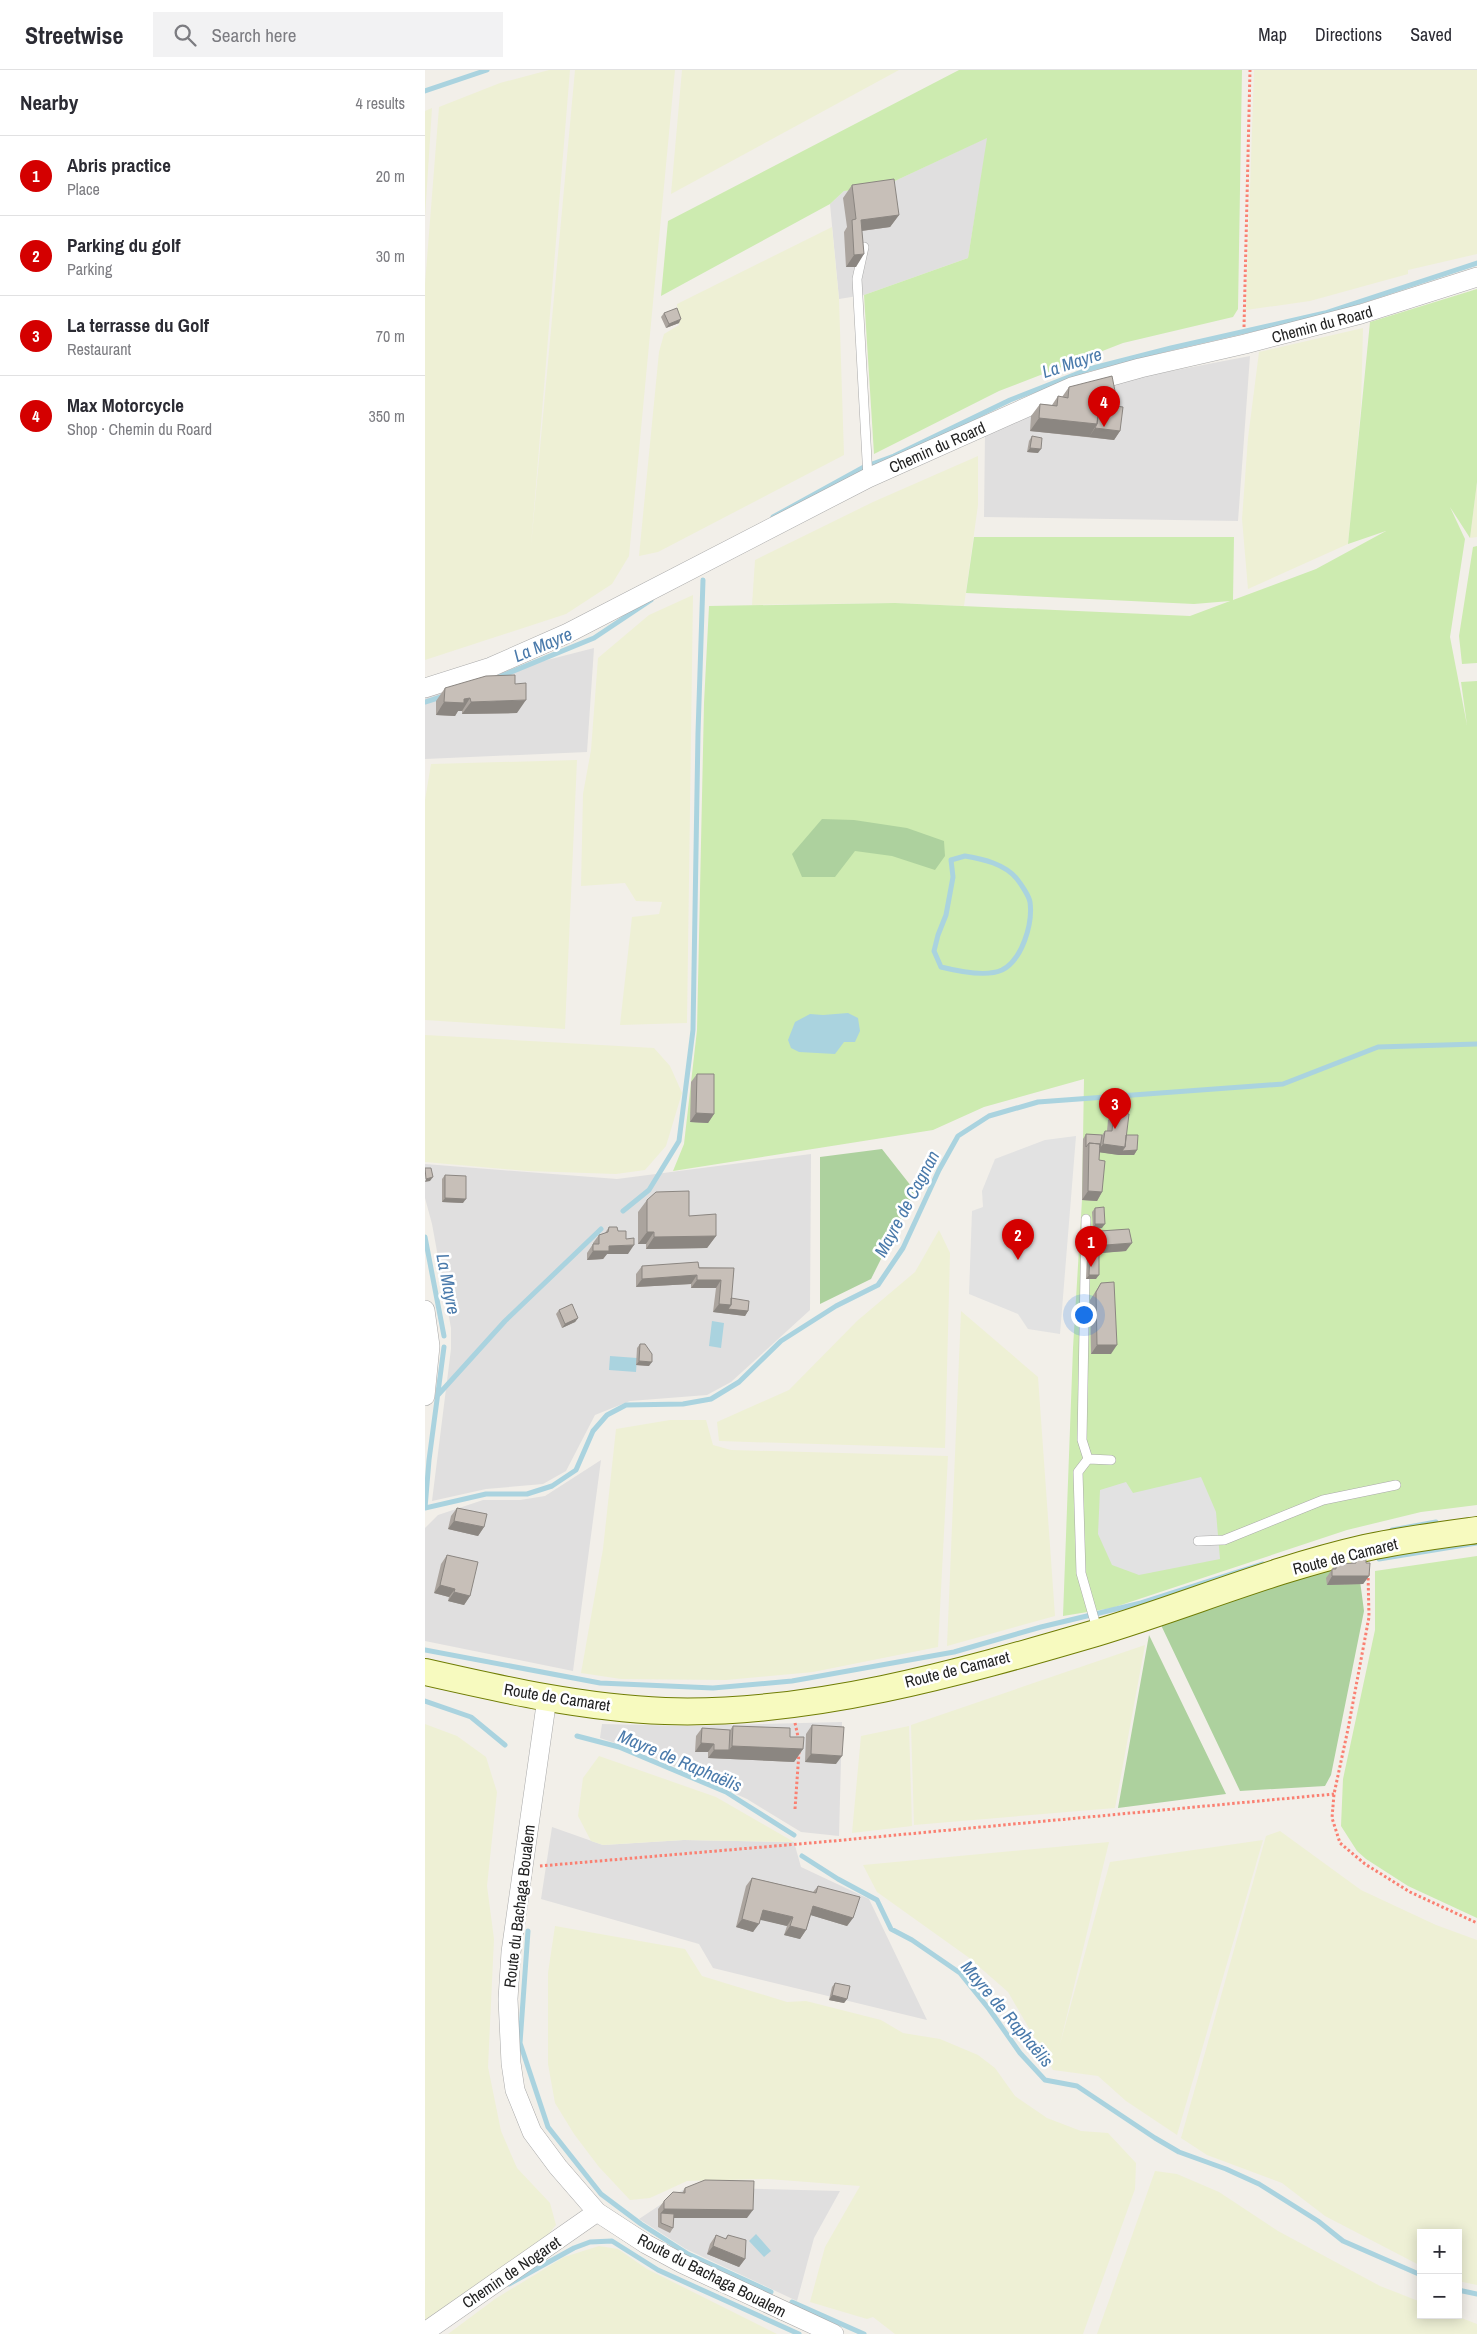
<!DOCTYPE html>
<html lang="en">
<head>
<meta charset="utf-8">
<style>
  :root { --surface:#fff; --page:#f2f2f3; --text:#2b2b33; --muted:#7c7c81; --line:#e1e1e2; --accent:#d40000 }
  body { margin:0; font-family:"Archivo Narrow",sans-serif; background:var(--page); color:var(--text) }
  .controls { position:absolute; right:15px; bottom:15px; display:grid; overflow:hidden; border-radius:0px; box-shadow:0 2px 12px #0003 }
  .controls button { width:45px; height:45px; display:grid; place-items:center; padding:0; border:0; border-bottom:1px solid var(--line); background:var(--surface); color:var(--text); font:25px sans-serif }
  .you { position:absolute; left:658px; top:1244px; width:18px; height:18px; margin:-12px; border:4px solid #fff; border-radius:50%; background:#1a73e8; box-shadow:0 0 0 8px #1a73e833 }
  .badge { display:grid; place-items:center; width:32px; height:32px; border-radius:50%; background:var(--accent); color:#fff; font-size:16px; font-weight:700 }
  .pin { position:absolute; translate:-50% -41px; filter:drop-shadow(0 1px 2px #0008) }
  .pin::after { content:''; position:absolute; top:26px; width:18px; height:15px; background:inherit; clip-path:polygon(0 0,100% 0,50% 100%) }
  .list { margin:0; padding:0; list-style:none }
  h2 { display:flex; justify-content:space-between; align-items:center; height:65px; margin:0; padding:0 20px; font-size:21px }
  h2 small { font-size:16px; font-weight:400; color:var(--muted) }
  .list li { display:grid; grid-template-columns:32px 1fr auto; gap:15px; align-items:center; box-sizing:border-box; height:80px; padding:0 20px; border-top:1px solid var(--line) }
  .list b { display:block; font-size:19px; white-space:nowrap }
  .list p { margin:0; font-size:16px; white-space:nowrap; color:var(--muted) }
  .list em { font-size:16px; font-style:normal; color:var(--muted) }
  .icon { flex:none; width:28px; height:28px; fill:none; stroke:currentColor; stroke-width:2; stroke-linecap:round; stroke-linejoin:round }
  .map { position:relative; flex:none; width:1052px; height:2264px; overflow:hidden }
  header { display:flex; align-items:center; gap:30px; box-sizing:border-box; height:70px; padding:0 25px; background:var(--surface); border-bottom:1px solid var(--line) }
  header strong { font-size:24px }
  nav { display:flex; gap:28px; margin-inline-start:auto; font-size:18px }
  .search { width:350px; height:45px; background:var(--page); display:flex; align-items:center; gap:12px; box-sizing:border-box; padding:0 18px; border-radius:0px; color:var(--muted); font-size:19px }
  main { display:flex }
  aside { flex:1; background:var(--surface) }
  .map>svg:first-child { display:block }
  .residential { fill:#e0dfdf }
  .farmland { fill:#eef0d5 }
  .grass { fill:#cdebb0 }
  .forest { fill:#add19e }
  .parking { fill:#e2e2e2 }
  .water { fill:#aad3df }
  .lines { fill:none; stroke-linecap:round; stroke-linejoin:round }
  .stream { stroke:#aad3df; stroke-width:5 }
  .lane-casing { stroke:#a9a9a9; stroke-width:10 }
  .street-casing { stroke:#a9a9a9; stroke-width:20 }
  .secondary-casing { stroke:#707d05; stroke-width:28 }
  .path { stroke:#fa8072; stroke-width:3; stroke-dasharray:2.5 2.5; stroke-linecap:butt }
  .lane { stroke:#fff; stroke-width:9 }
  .street { stroke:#fff; stroke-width:19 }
  .secondary { stroke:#f7fabf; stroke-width:26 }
  .wall { fill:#aba49e }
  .shaded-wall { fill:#8b8681 }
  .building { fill:#c7bfb8; stroke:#8b8681 }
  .labels { text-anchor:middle; stroke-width:5; stroke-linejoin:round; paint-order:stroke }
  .street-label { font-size:16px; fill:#222; stroke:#fff }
  .water-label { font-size:18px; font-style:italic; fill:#4a7aab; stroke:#fff }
</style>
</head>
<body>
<header>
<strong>Streetwise</strong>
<div class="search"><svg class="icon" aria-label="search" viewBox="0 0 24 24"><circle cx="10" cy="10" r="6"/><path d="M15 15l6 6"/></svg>Search here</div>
<nav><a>Map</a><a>Directions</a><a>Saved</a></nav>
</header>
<main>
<aside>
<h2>Nearby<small>4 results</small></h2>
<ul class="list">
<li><span class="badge">1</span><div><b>Abris practice</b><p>Place</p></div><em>20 m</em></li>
<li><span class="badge">2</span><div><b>Parking du golf</b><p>Parking</p></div><em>30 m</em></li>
<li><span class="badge">3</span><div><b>La terrasse du Golf</b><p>Restaurant</p></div><em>70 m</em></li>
<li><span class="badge">4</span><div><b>Max Motorcycle</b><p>Shop · Chemin du Roard</p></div><em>350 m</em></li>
</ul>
</aside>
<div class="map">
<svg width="1052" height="2264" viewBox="0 0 1052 2264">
  <rect width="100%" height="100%" fill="#f2efe9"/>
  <path class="residential" d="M563 67 543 188 439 225 414 229 405 134 419 121 457 117Z
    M825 286 813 451 559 447 560 363 678 314Z
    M169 578 162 682 0 689V626L87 599Z
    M386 1084 385 1240 306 1312 282 1325 205 1331 170 1345 141 1401 118 1414 61 1419 7 1431 26 1279V1258L7 1154 0 1128V1094L192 1109Z
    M176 1390 148 1601 0 1571V1458L13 1445 58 1430H95L120 1426Z
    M417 1652 414 1766 376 1762 322 1729 217 1682 175 1668 177 1654 263 1656Z
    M127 1757 178 1775 259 1770 369 1772 376 1797 444 1829 502 1950 288 1898 274 1874 116 1829Z
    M262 2117 415 2121 389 2168 372 2231 261 2179 214 2149Z"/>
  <path class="farmland" d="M124 0H145L106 476 150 0H250L204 486 187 514 141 544 0 590V214L14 37 75 13Z
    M257 0H474L246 124Z
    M829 0H1052V184L983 200V204L885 231 821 240Z
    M7 38 0 147V41Z
    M407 157 414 229 419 385 233 482 214 486 234 282 239 264 254 255 252 234Z
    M938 258 936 336 923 474 823 519 817 449 823 368 834 282Z
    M553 386V435L539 536 470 533 327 535 330 490 448 432Z
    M1052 412V467L1045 468Z
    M268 525 262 953 195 955 207 847 234 844 237 832 211 831 200 813 156 816 158 724 166 680 173 588 224 545Z
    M152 690 140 959 0 950V730L6 694Z
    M0 965 229 978 245 996 257 1023 241 1076 220 1100 191 1104 103 1101 0 1092Z
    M514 1160 525 1183 520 1378 294 1371 292 1352 364 1320 432 1251 490 1202Z
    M536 1241 613 1307 630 1546 522 1576Z
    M245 1350H281L288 1375 306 1380 523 1386 513 1577 388 1602 301 1610 196 1609 156 1603 178 1479 191 1359Z
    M720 1575 690 1738 489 1755 486 1655Z
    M0 1654 32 1666 61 1687 72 1722 62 1816 69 1869 63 1997 76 2061 92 2098 125 2133 131 2155 116 2173 0 2250Z
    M484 1656 487 1756 427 1763 436 1666Z
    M174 1686 291 1727 369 1772 259 1770 178 1775 166 1771 153 1746 158 1708Z
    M855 1761 936 1820 1011 1855 1052 1870V2215L1033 2211V2163H996V2196L900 2146 857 2113 782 2085 756 2068 841 1766Z
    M838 1770 752 2065 701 2031 673 2006 628 2000 583 1922 543 1887 452 1822 438 1795 684 1772 635 1974 685 1792Z
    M130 1856 260 1879 277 1906 362 1932 381 1931 456 1950 478 1963 515 1969 553 1985 570 1998 590 2026 622 2048 656 2061 683 2063 711 2093 710 2119 658 2264H470L448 2247 442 2249 385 2232 400 2177 435 2116 343 2109 262 2111 225 2128 205 2130 174 2097 149 2064 130 2033 123 1994V1903Z
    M730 2101 752 2104 794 2122 853 2161 955 2216 996 2232V2245H1029L1052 2254V2264H672Z
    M174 2176 193 2179 222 2199 352 2264H23L70 2229 139 2187Z"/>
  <path class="grass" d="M534 0H817L813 239 808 247 698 273 574 321 449 384 439 225 543 188 562 68 457 117 419 121 405 134 236 226 243 151Z
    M1052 219V412L1045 468 1025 437 1040 469 1025 567 1042 655 1036 612 1052 611V1435L996 1442 922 1460 687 1538 638 1546 648 1278 657 1130 659 1009 559 1037 508 1060 248 1101 259 1074 272 960 279 633 284 536 470 533 765 546 805 531 769 534 541 523 549 467H809L808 530 891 499 961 461 923 474 945 252Z
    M1052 476V593L1037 594 1034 566 1048 477Z
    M1052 1486V1848L983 1816 941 1789 932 1781 916 1756 918 1709 950 1560V1501Z"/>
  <path class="forest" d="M397 749 429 750 482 758 519 771 520 786 510 800 467 786 430 781 410 807H377L367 784Z
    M457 1079 490 1121 446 1209 395 1234V1087Z
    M932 1488 939 1541 906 1705 900 1716 815 1721 735 1553Z
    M724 1565 801 1724 693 1738Z"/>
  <path class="parking" d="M651 1066 635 1264 603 1259 593 1244 544 1224 547 1141 558 1137 557 1121 570 1089 620 1070Z
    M776 1407 791 1442 795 1489 714 1505 687 1495 673 1464 675 1420 701 1412 708 1423Z"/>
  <path class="water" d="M423 943 433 948 435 961 430 972H419L410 984 374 982 366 978 363 970 370 952 385 944 398 945Z
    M287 1251 299 1253 296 1278 284 1276Z
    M185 1286 212 1288 211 1302 184 1300Z
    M331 2164 346 2181 339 2187 324 2171Z"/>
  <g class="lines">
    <path class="stream" d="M0 21 62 0
      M348 447 439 397 469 386 585 330 664 299 746 278 900 243 1052 193
      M74 607 169 568 226 530
      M0 632 19 626
      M540 786C558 789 580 794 592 809 596 814 604 826 605 832 608 854 597 890 577 900 562 907 532 901 516 897L509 881 513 865 521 845 528 807 526 790Z
      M198 1141 224 1120 254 1071 268 960 273 663 278 510
      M0 1167 19 1266
      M13 1325 80 1251 176 1159
      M0 1438 61 1424H102L127 1416 151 1400 168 1361 182 1345 201 1335 258 1334 286 1329 314 1312 356 1271 411 1236 453 1215 478 1178 514 1100 533 1066 564 1046 613 1032 858 1014 953 977 1052 974
      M0 1438 4 1390 19 1277
      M967 1460 1011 1452
      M954 1489 1052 1473
      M0 1580 175 1613 288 1618 367 1611 529 1582 616 1557 716 1533 838 1494
      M0 1631 46 1647 80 1675
      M152 1666 194 1677 301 1722 369 1765
      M377 1786 413 1809 452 1830 466 1859 487 1870 535 1903 564 1939 595 1983 620 2010 652 2016 730 2068 754 2082 801 2099 834 2114 893 2151 918 2171 996 2205
      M103 1861 95 1973 123 2057 176 2124 216 2154 263 2184 346 2222
      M84 2214 149 2178 165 2172 187 2171 233 2200 374 2264
      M1033 2220 1052 2224
      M367 2232 439 2264"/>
    <defs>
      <path id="lane" d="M439 177 432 209 443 408
        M661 1149 657 1370 663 1389
        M773 1471 799 1470 898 1430 971 1415
        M672 1559 656 1503 653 1402 663 1389 686 1390"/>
      <path id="street" d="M0 618 66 597 143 563 443 408 647 317 715 298 820 274 936 244 1052 207
        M0 1240 5 1276 0 1326
        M122 1628 86 1882 83 1929 86 1993 90 2020 107 2062 133 2097 172 2142 221 2174 258 2194 409 2264
        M0 2262 172 2142"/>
      <path id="secondary" d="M0 1602C79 1620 159 1638 240 1641 384 1646 534 1603 671 1563 761 1536 848 1499 940 1478 976 1470 1015 1465 1052 1460"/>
    </defs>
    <use href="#lane" class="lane-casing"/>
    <use href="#street" class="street-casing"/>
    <use href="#secondary" class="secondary-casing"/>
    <path class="path" d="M819 257 825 0
      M943 1503 944 1547 923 1659 909 1724 907 1748 915 1773 940 1794 985 1822 1052 1853
      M370 1653 374 1671
      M370 1739 374 1682
      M115 1796 397 1772 909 1724"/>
    <use href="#lane" class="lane"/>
    <use href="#street" class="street"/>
    <use href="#secondary" class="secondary"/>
  </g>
  <path class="wall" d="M427 115 474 145 465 157 437 161 431 197H421L419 162 422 157 418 128Z
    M239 243 254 253 241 258 236 247Z
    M644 317 690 321 682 333 676 335 695 361 689 370 605 361 606 346 615 334 627 335 633 326 637 327Z
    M607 366 613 383 602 382 604 371Z
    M20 618 92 643 37 644V641H33L30 646 11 645V631Z
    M272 1004 289 1044 283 1053 265 1052 266 1012Z
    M689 1042 702 1065 712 1080 709 1085H694L674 1082V1090L677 1122 672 1131 657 1130 658 1069 661 1064 677 1065 680 1061H682L683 1050Z
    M20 1105 38 1133 17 1132V1109Z
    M222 1130 264 1146 291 1166 282 1178 221 1179V1174H213V1142Z
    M670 1138 677 1158 668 1159 667 1142Z
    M184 1157 193 1161 203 1184H182L178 1189 162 1190V1183L168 1174V1173L174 1165 180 1163Z
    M675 1161 701 1181 674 1183 671 1209H661L662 1184 669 1170Z
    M217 1196 309 1198 306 1228 323 1241 320 1246 288 1242 291 1218H266V1214L211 1217V1204Z
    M676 1213 686 1284H666L665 1230Z
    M134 1240 153 1248 150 1252 137 1258 131 1244Z
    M215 1274 224 1296 211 1295 212 1278Z
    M32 1438 59 1457 53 1466 23 1459 26 1446Z
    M22 1485 45 1526 39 1535 23 1531 24 1527 9 1523 16 1494Z
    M930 1488 941 1493 944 1506 938 1514 902 1515 901 1508 911 1494 926 1493Z
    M387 1655 411 1694 380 1692 381 1664Z
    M308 1656 365 1667 378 1679 369 1692 283 1688V1682H270L271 1666 277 1658 305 1660Z
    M327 1808 388 1822 393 1816 428 1848 422 1856 386 1845 381 1860 375 1869 359 1865 362 1856 335 1849 328 1862 311 1857 321 1816Z
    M410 1913 422 1929 419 1933 404 1930 407 1917Z
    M260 2118 322 2148H249L248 2158 245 2163 233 2157V2139L239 2131 257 2123Z
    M291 2165 300 2169 303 2165 320 2189 314 2197 282 2184 285 2174Z"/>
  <path class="shaded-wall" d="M474 145 465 157 428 162 436 150Z
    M439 184 431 197H421L429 185Z
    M256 249 254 253 241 258 244 254Z
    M690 321 682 333 676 334 666 342 680 323Z
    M614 348 672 354 664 367 605 361Z
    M670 358 695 361 689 370 664 367Z
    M605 378 616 379 613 383 602 382Z
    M45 628 37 641H33L30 646 11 645 19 632Z
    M101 630 92 643 37 644 46 632Z
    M271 1043 289 1044 283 1053 265 1052Z
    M678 1074 700 1077 712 1080 709 1085H694L672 1082Z
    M8 1107 5 1111 0 1112 1 1109Z
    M663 1121 677 1122 672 1131 657 1130Z
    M20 1128 41 1129 38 1133 17 1132Z
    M670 1154H680L677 1158 668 1159Z
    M222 1162H229L221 1174H213Z
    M291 1166 282 1178 221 1179 229 1167Z
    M707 1173 701 1181 665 1184V1180L668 1176Z
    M209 1175 203 1184H182L178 1189 162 1190 168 1181 184 1176Z
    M272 1205 266 1214 211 1217 217 1209Z
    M664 1205H674L671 1209H661Z
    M272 1210H296L291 1218H266Z
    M294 1234 306 1235 323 1241 320 1246 288 1242Z
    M153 1248 150 1252 137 1258 140 1254Z
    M672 1275H692L686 1284H666Z
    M214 1291 227 1292 224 1296 211 1295Z
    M29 1451 59 1457 53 1466 23 1459Z
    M907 1506H944L938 1514 902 1515Z
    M15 1515 30 1519 24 1527 9 1523Z
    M29 1522 45 1526 39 1535 23 1531Z
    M276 1673 289 1674 283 1682H270Z
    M307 1676 378 1679 369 1692 283 1688 289 1680H304Z
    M386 1684 417 1686 411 1694 380 1692Z
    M388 1836 428 1848 422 1856 382 1844Z
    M338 1840 368 1847 362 1856 332 1849Z
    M317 1849 334 1854 328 1862 311 1857Z
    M365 1856 381 1860 375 1869 359 1865Z
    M407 1925 422 1929 419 1933 404 1930Z
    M239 2139 328 2140 322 2148H236V2143Z
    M288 2176 320 2189 314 2197 282 2184Z"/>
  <path class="building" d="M469 109 474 145 436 150 439 184 429 185 427 150 431 149 427 115Z
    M252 238 256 249 244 254 239 243Z
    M687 306 690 321 680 323 679 331 675 330 672 354 614 348 615 334 632 336 633 326 643 328 644 317Z
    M674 334 698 337 695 361 670 358 672 354Z
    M607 366 617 368 616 379 605 378Z
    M90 605V614L101 613V630L46 632 45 628 39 629V633L19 632 20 618 61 606Z
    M272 1004H289V1044L271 1043Z
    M689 1042 704 1044 700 1077 678 1074 680 1061H687Z
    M661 1064 677 1065 675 1078V1074L664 1073 661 1077Z
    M701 1065H713L712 1080 697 1081 700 1077Z
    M664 1073 675 1074 674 1090 680 1091 677 1122 663 1121Z
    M0 1098H6L8 1107 1 1109Z
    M20 1105 41 1106V1129L20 1128Z
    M264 1121V1146L291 1144V1166L229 1167V1162H222V1130L231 1122Z
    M679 1137 680 1154H670V1138Z
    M184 1157H192L193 1161H201V1169L209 1168V1175L184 1176V1181H168V1174H174V1165L183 1162Z
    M704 1159 707 1173 668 1176 675 1161Z
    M665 1180H674V1205H664Z
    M273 1192 274 1198H309L306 1235 294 1234 296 1210H272V1205L217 1209V1196Z
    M689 1212 692 1275H672L671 1222 676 1213Z
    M306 1228 324 1231 323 1241 303 1239 306 1235Z
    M147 1234 153 1248 140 1254 134 1240Z
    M215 1274H220L227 1284V1292L214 1291Z
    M32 1438 62 1444 59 1457 29 1451Z
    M22 1485 53 1492 45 1526 29 1522 30 1519 15 1515Z
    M930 1488H941V1493H945L944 1506H907V1499H911V1494L931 1493Z
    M387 1655 419 1657 417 1686 386 1684Z
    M308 1656 365 1658V1667H379L378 1679 307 1676Z
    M277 1658 305 1660 304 1680H289V1674L276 1673Z
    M327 1808 391 1823 393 1816 435 1827 428 1848 388 1836 381 1860 365 1856 368 1847 338 1840 334 1854 317 1849Z
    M410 1913 425 1916 422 1929 407 1925Z
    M280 2110 329 2111 328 2140 239 2139V2131L248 2122 260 2123V2118Z
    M236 2143 249 2144 248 2158 236 2153Z
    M291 2165 301 2169 303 2165 321 2170 320 2189 288 2176Z"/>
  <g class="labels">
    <g class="street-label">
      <text transform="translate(897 254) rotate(-15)" y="6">Chemin du Roard</text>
      <text transform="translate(512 377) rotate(-24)" y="6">Chemin du Roard</text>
      <text transform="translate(920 1486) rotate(-14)" y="6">Route de Camaret</text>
      <text transform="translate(532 1599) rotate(-14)" y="6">Route de Camaret</text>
      <text transform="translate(132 1627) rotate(9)" y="6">Route de Camaret</text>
      <text transform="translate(94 1836) rotate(-83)" y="6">Route du Bachaga Boualem</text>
      <text transform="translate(86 2202) rotate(-34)" y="6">Chemin de Nogaret</text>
      <text transform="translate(287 2205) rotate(27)" y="6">Route du Bachaga Boualem</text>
    </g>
    <g class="water-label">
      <text transform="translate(647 293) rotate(-18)" y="6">La Mayre</text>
      <text transform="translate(118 575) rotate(-23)" y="6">La Mayre</text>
      <text transform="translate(482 1134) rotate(-62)" y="6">Mayre de Cagnan</text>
      <text transform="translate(23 1214) rotate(79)" y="6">La Mayre</text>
      <text transform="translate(255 1691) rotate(23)" y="6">Mayre de Raphaëlis</text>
      <text transform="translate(582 1944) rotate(50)" y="6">Mayre de Raphaëlis</text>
    </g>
  </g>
</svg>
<div class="controls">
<button>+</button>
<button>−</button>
</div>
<div class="you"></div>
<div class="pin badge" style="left:666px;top:1197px">1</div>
<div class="pin badge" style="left:593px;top:1190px">2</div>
<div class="pin badge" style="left:690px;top:1059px">3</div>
<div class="pin badge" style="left:679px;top:357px">4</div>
</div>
</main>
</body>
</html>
